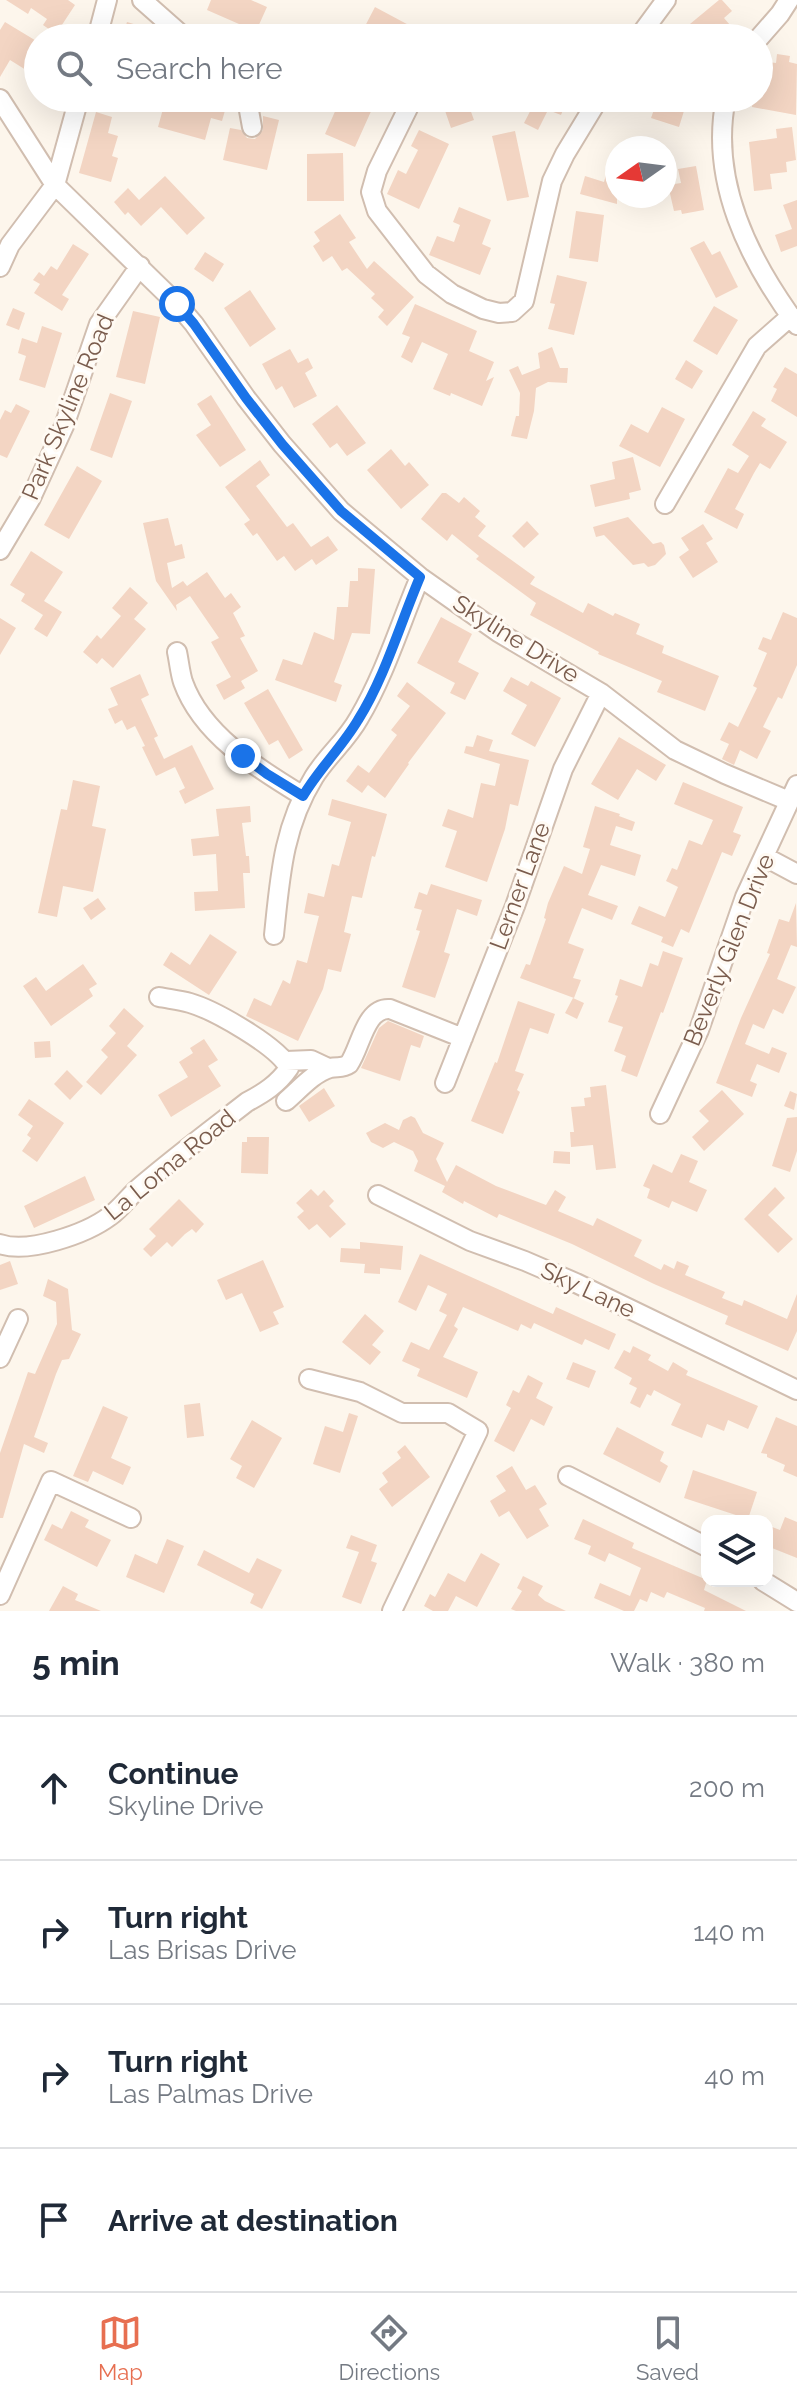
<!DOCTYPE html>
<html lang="en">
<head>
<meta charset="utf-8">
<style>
  :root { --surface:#fff; --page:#f2f2f3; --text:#1f2937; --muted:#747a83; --line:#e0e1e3; --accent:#e76f51 }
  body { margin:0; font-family:Raleway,sans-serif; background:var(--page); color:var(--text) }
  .controls { position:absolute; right:24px; bottom:24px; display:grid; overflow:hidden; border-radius:16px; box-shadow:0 8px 32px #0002 }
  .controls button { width:72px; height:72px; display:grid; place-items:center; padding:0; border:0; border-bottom:2px solid var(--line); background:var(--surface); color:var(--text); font:40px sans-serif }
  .compass { position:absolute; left:605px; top:136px; width:72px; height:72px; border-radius:50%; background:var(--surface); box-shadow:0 8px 32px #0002; rotate:256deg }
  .stop { position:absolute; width:24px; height:24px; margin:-18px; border:6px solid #1a73e8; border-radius:50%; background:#fff }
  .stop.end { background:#1a73e8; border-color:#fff; box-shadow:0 2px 8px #0008 }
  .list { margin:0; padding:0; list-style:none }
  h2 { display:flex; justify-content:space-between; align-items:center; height:104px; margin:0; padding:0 32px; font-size:34px }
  h2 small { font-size:26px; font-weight:400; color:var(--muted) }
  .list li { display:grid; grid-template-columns:52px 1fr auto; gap:24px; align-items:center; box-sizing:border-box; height:144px; padding:0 32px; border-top:2px solid var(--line) }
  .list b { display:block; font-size:30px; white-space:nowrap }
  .list p { margin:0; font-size:26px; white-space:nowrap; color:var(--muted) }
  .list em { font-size:26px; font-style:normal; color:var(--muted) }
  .icon { flex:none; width:44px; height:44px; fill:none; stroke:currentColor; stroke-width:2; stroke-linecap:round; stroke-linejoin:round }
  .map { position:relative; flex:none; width:797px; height:1611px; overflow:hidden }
  .search { position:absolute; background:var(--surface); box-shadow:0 8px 32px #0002; left:24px; right:24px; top:24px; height:88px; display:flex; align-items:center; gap:20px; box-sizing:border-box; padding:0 28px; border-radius:44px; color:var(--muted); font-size:30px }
  .sheet { height:680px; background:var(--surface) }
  nav { display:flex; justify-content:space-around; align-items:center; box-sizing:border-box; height:112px; border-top:2px solid var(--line); background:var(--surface); font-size:22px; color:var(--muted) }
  nav a { display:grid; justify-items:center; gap:4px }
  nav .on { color:var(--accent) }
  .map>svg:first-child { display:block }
  .building { fill:#f3d5c3 }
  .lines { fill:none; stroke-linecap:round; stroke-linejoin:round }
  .minor-casing { stroke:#d1beb0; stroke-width:22 }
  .minor { stroke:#fff; stroke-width:18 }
  .route { stroke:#1a73e8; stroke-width:10 }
  .labels { text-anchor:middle; stroke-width:6; stroke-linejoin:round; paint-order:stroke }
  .street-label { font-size:24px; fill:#7a5c4d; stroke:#fffaf3 }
</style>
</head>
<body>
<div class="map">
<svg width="797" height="1611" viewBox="0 0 797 1611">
  <rect width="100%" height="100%" fill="#fdf6ec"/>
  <path class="building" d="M6 0H68L75 5 56 34 43 25 47 19 31 8 28 14Z
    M211 0H251L267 7 253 38H233L239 24 207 10Z
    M719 0H722L732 11 724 18 730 25 714 38H673Z
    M375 7 418 30 414 38H377L363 30Z
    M5 22 38 42V62L33 59 26 70 10 60 0 77V30Z
    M127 22 160 32 167 38H122Z
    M777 54 790 56 789 62 797 64 796 115 752 107 753 98H759V86L765 87 769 62 776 63Z
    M166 98H182L209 105 211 98 228 100 222 121 211 118 205 140 158 127Z
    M341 98H377L355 147 325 134Z
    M455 98H466L474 120 451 128 442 102Z
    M537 98H568L561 115 548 110 538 130 524 123Z
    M658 98H688L679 127 651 118Z
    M96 112 112 117 108 133 118 136 112 156 118 158 111 182 79 173Z
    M263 116 279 120 267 170 223 160 230 128 241 130 247 138 255 139 263 130Z
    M792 127 796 160 786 162 787 172 770 174 772 189 754 191 749 142 777 138 776 129Z
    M419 130 449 144 419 209 387 194 398 170 406 174 418 150 411 146Z
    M515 131 529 197 507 201 492 136Z
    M343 153 344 201H307V154Z
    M696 166 704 210 682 214 681 210 674 211 668 185 681 183 678 169Z
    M606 175 617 178V204L580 194 585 176 604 182Z
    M165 176 205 218 187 235 161 207 141 226 128 212 125 215 114 202 128 188 139 200Z
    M797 200V246L781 252 775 235 792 229 783 205Z
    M459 207 491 220 482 244 491 248 480 275 429 255 437 236 454 242 460 225 453 222Z
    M576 211 604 215 598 262 569 258Z
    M340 214 356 238 349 242 367 269 374 261 414 297 387 326 378 317 384 310 371 298 375 294 347 268 342 271 332 256 323 262 313 246 320 241 314 232Z
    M704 241 712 255 720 251 738 287 716 298 690 248Z
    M73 244 89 254 62 295 69 299 62 311 34 293 40 284 33 280 39 272 44 276 51 266 57 270Z
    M205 252 224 264 213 282 194 269Z
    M557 275 587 282 574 335 548 329 555 304 550 303Z
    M250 290 276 329 250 347 224 308Z
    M415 304 477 331 469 351 494 362 486 381 494 377 482 406 451 393 450 396 433 389 448 354 422 342 412 363 401 357 410 337 402 334Z
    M714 306 738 320 717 355 693 341Z
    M13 308 25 313 19 330 6 325Z
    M133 311 160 317 145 384 116 377Z
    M42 326 62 333 45 388 19 380 26 356 18 353 22 338 37 343Z
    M552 347 560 368H568L567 383 548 382 536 388 534 411 527 439 511 436 516 416H519L520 393 509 370 518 366 522 375 540 368 538 353Z
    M290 349 298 363 308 358 313 368 305 373 317 396 294 408 282 386 276 390 262 364Z
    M686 360 703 371 692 389 675 379Z
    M785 367 797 374V417L771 401 777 389 773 387Z
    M110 393 132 401 112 458 90 450Z
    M211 395 246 450 220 467 196 435 211 425 197 404Z
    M16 404 30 411 7 458 0 455V420L5 410 11 413Z
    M337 405 366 443 347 456 337 443 330 448 312 424Z
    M662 407 685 419 660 467 619 446 631 424 648 433Z
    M753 411 766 419 761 426 787 442 770 469 760 463 754 473 735 509 744 514 737 529 704 512 728 468 738 473 749 456 732 445Z
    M391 449 405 466 409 462 429 485 401 509 367 470Z
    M633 457 641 490 629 493 630 499 595 507 590 485 615 479 612 462Z
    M260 460 270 475 256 486 287 527 293 523 311 547 328 536 338 550 316 565 312 559 295 571 284 556 277 561 257 533 253 536 244 524 250 520 225 487Z
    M77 466 102 481 69 539 44 525Z
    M442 493H446L459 503 464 497 480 511 475 517 486 526 478 536 535 577 530 584 583 613 588 603 613 616 615 613 640 624 636 634 664 646 662 653 719 676 705 711 657 692 662 681 598 654 599 652 530 615 536 603 476 559 479 556 452 534 447 541 421 519Z
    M628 517 653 544 661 542 664 545 666 554 655 565 648 567 644 563 633 565 604 535 596 537 593 527Z
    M168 518 175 546 182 544 185 558 167 563 172 588 183 581 187 586 207 572 225 598 231 593 241 607 233 613 245 636 240 638 258 671 241 681 245 688 224 700 216 685 231 677 211 642 219 638 190 596 176 605 177 611 156 581 143 523Z
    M527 521 539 534 524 548 512 536Z
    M703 524 713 539 706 543 718 562 693 578 679 557 689 550 681 538Z
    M31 551 63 572 44 601 62 612 47 637 34 629 43 615 21 601 25 594 10 585Z
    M358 568 375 569 370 634 352 633 334 682 342 685 336 702 275 680 283 659 302 665 314 632 334 640 337 607H348L350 581H358Z
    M130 587 148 603 134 619 146 629 113 668 102 658 97 664 83 652 97 635 101 639 121 616 112 608Z
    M783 612 797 618V665L782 699 778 697 763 727 771 731 757 759 740 750 734 765 722 759 729 744 720 740 729 722 738 727 757 688 753 686 767 653 758 649 763 637 771 640Z
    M441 617 472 634 458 662 479 673 465 700 450 693 455 683 417 663Z
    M0 618 16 628 0 655Z
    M140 674 149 695 141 699 158 736 154 738 164 759 192 745 214 789 185 804 179 791 185 788 175 767 156 776 142 747 145 746 135 726 127 730 122 720 115 724 108 709 118 705 110 688Z
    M511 677 528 686 531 681 561 698 535 747 511 734 527 705 503 691Z
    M407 682 446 713 408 763 409 764 385 798 368 785 362 793 346 781 358 765 369 773 397 735 391 730 410 706 397 696Z
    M268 689 303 750 289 759 278 740 269 745 244 703Z
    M477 735 493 740 489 751 529 760 518 806 510 804 505 829 487 882 445 867 457 831 442 826 448 809 473 818 481 783 495 786 500 764 464 753 466 746 473 747Z
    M619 737 666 765 656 781 637 769 618 800 591 784Z
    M73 780 100 786 92 826 106 829 93 892 63 886 57 917 38 913 61 809 67 810Z
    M683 782 743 807 733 832 741 835 732 856 722 852 689 933 681 929 673 947 661 942 663 937 631 924 639 906 665 917 678 887 666 881 672 868 677 870 689 840 702 845 713 820 674 804Z
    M332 799 387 814 375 857 372 856 362 898 352 896 344 932 351 934 341 972 328 969 323 989 298 1041 246 1016 254 998 271 1006 283 980 290 984 297 960 307 963 319 916 304 913 308 893 324 897 332 864 339 866 351 822 328 815Z
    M250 806 251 822 242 823 246 856H249L250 873H243L245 908 195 911 194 892 218 891 216 854 193 856 191 839 219 836 216 809Z
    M595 806 620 814 619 816 635 822 632 831 616 826 610 845 641 855 635 876 601 865 588 895 618 906 612 920 582 908 568 943 584 949 573 978 581 980 574 998 520 978 526 964 530 965 546 919 544 918 548 903 564 866 582 874 590 849 583 847Z
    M431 884 482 900 477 916 457 909 444 952 450 954 435 998 402 987 420 931 416 930 422 910 414 908 419 892 427 895Z
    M98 898 106 909 91 920 83 908Z
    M796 903 797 947 791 945 777 979 796 987 783 1014 773 1009 764 1029 753 1024 745 1044 769 1054 772 1047 787 1053 779 1073 757 1064 750 1081 757 1084 752 1097 716 1083 741 1018 770 954 767 953 779 919 789 922Z
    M210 934 237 952 209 995 163 965 171 952 190 965Z
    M663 951 683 958 663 1013 661 1012 637 1077 621 1071 626 1056 614 1051 623 1027 608 1022 618 996 615 995 620 979 642 987 650 963 658 966Z
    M83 964 97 984 89 989 93 996 51 1026 23 986 36 977 46 991Z
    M573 998 584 1003 577 1019 565 1013Z
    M518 1001 555 1014 548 1034 530 1028 515 1071 524 1074 517 1090 520 1092 503 1134 471 1121 495 1062 497 1063Z
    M124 1008 144 1026 127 1046 137 1055 101 1095 86 1082 108 1057 101 1050 116 1033 109 1026Z
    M388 1021 424 1036 420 1048 411 1045 400 1081 361 1068 379 1028Z
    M204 1039 218 1060 208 1066 221 1086 171 1117 158 1095 188 1077 179 1062 193 1053 190 1048Z
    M50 1041 51 1057 35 1058 34 1042Z
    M67 1070 83 1086 70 1100 54 1084Z
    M606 1085 616 1168 596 1170 593 1145 571 1147 570 1132H574L571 1107 585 1106 584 1098 591 1097 590 1087Z
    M324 1088 335 1106 309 1122 299 1106Z
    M722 1090 744 1114 704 1151 692 1137 709 1121 699 1111Z
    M790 1091 797 1094 794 1110 784 1106Z
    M29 1099 64 1123 37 1162 22 1151 31 1138 27 1135 33 1126 18 1115Z
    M411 1116 415 1118 423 1133 444 1143 436 1159 447 1182 456 1165 496 1186 546 1205 555 1190 566 1197 558 1211 593 1226 597 1218 642 1240 634 1256 661 1270 664 1264 674 1269 677 1261 689 1266 685 1275 725 1292 722 1298 742 1306 744 1300 787 1319 797 1294V1331L788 1351 725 1324 728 1316 654 1284 572 1244 499 1214 497 1218 464 1201 463 1204 442 1192 445 1186 414 1171 418 1161 413 1151 394 1142 383 1148 371 1142 366 1133 385 1123 399 1130 403 1120Z
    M797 1117V1151L790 1172 772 1166 787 1118Z
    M247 1137H269L268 1174 241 1173 242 1142H247Z
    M554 1151 570 1152V1164L553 1163Z
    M681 1154 698 1161 689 1182 707 1190 697 1212 672 1201 669 1208 647 1198 650 1189 643 1186 653 1164 672 1173Z
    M85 1176 95 1200 34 1228 24 1206Z
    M775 1187 785 1198 768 1215 793 1239 778 1253 744 1219Z
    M311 1189 318 1196 324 1190 334 1201 329 1206 346 1224 330 1238 317 1224 309 1230 297 1217 304 1211 296 1203Z
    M179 1199 204 1224 196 1233 192 1229 185 1234 172 1247 167 1242 151 1257 143 1249 156 1236 149 1229Z
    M360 1242 403 1246 401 1270 380 1268V1274L364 1273 365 1264 340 1262 341 1248 360 1249Z
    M420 1254 553 1314 556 1307 616 1334 609 1350 585 1339 582 1345 534 1323 531 1329 521 1324 518 1331 463 1307 454 1326 458 1329 443 1357 478 1372 467 1398 417 1376 420 1369 402 1361 411 1342 429 1350 447 1315 439 1311 447 1294 428 1285 416 1311 398 1302Z
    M263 1260 284 1307 273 1312 279 1324 260 1332 242 1293 226 1300 217 1280Z
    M10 1261 18 1284 0 1290V1265Z
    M48 1279 68 1289 72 1330 81 1334 69 1359 62 1360 56 1374 34 1437 48 1443 44 1453 24 1444 3 1518H0V1453L28 1372 35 1374 57 1324 56 1302 43 1296Z
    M365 1314 384 1331 372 1345 381 1352 370 1365 342 1342Z
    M633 1346 651 1355 648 1360 668 1371 673 1362 688 1371 686 1375 758 1406 748 1429 728 1420 724 1431 707 1424 702 1438 671 1425 681 1404 654 1390 651 1396 647 1394 640 1408 630 1403 637 1388 629 1384 632 1378 614 1368 624 1350 630 1353Z
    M573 1362 596 1371 589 1388 566 1379Z
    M528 1375 543 1383 536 1398 553 1407 544 1426 531 1419 514 1452 494 1441 511 1408 506 1405 513 1390 519 1393Z
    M200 1403 204 1436 187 1438 184 1405Z
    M103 1406 128 1417 111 1458 131 1467 123 1485 93 1471 88 1482 73 1476Z
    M349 1413 358 1416 340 1473 313 1464 325 1426 343 1432Z
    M776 1417 797 1426V1477L783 1471 785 1465 767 1457V1454L761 1453Z
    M252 1420 282 1438 254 1488 236 1478 242 1466 230 1459Z
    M617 1427 664 1452 660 1461 668 1466 660 1483 603 1454Z
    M405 1445 430 1477 392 1507 379 1489 388 1482 382 1473 401 1458 397 1452Z
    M512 1466 526 1490 535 1485 547 1504 539 1509 549 1526 527 1539 509 1511 499 1517 490 1501 506 1491 496 1476Z
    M693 1470 757 1492 748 1519 684 1498Z
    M71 1511 89 1520 85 1527 111 1540 97 1567 44 1540 52 1524 62 1529Z
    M785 1517 797 1522V1558L767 1546V1525L780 1530Z
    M583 1519 634 1543 632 1548 707 1580 704 1590 746 1611H704L705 1608 667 1592 664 1598 651 1592 647 1602 640 1599 634 1611H624L594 1598 600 1583 630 1596 641 1568 609 1553 605 1562 588 1554 591 1546 574 1539Z
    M351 1535 377 1545 371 1561 377 1563 361 1604 342 1597 359 1552 346 1548Z
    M167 1539 184 1546 164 1593 126 1577 135 1554 157 1564Z
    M204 1550 249 1573 257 1558 282 1570 262 1609 250 1603 254 1594 197 1565Z
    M481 1553 500 1564 477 1607 456 1596 448 1611H433L424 1606 430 1594 435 1597 448 1573 465 1582Z
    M523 1576 543 1586 538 1595 545 1601 566 1611H516L511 1609 522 1591 517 1588Z
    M63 1586 78 1594 75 1600 101 1611H49Z"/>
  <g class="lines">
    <defs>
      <path id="minor" d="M142 0 185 38
        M97 38 107 0
        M638 38 666 0
        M759 38 780 14 789 0
        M241 98 248 105 252 127
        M413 98 377 171 371 192 377 211 426 274 452 294 483 309 499 313 512 312 524 301 552 181 565 154 599 98
        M726 98C709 181 749 260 797 325
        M0 99 55 185 177 304 194 324 246 398 282 444 341 511 420 577 498 632 601 693 675 750 725 774 789 801
        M0 267 10 245 55 185 79 98
        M665 504 757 346 791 316
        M0 550 31 498 64 426 99 324 140 266
        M177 652C179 661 180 673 183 682 202 735 257 768 303 796
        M765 857 797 874
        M274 935C280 877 283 827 314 777 327 756 347 740 359 718 385 674 400 624 420 577
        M286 1061 311 1060 328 1068
        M445 1083 515 906 563 769 601 693
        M286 1101C299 1090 313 1073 330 1068 338 1066 342 1069 349 1064 361 1047 365 1007 390 1009L463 1038
        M660 1114 699 1030 745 897 797 785
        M378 1195 470 1241 525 1261 576 1283 797 1390
        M0 1244C28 1254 86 1234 110 1216 121 1208 130 1195 141 1186 175 1157 211 1130 247 1102 264 1093 278 1084 289 1068 278 1046 214 1010 190 1003 180 1000 169 999 159 997
        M0 1358 18 1319
        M309 1379 360 1392 402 1413H448L478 1431 392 1611
        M568 1476 707 1547
        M763 1581 797 1602
        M0 1595 51 1481 131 1518"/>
    </defs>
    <use href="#minor" class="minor-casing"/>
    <use href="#minor" class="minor"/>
  </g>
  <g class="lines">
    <path class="route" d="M177 304 194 324 246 398 282 444 341 511 420 577C400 624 385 677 358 720 342 747 319 769 303 796L267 774 243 756"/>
  </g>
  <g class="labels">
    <g class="street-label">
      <text transform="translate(68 407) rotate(-67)" y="8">Park Skyline Road</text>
      <text transform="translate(516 639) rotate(32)" y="8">Skyline Drive</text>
      <text transform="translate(520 886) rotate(-70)" y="8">Lerner Lane</text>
      <text transform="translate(729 950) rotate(-68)" y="8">Beverly Glen Drive</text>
      <text transform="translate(170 1165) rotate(-39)" y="8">La Loma Road</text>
      <text transform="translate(588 1290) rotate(25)" y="8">Sky Lane</text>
    </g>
  </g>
</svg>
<div class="controls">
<button><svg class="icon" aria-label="layers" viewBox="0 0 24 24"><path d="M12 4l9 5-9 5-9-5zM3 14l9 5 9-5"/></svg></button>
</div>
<svg class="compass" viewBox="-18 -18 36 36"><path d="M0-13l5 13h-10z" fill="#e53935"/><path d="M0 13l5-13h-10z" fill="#747a83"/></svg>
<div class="stop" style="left:177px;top:304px"></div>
<div class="stop end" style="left:243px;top:756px"></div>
<div class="search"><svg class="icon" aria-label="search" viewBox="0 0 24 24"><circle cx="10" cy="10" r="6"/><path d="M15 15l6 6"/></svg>Search here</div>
</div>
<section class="sheet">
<h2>5 min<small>Walk · 380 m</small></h2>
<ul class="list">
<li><svg class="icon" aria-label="ahead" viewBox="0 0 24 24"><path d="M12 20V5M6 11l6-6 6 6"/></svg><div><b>Continue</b><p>Skyline Drive</p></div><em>200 m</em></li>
<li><svg class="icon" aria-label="right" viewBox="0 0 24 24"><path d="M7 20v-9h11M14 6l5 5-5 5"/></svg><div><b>Turn right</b><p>Las Brisas Drive</p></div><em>140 m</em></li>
<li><svg class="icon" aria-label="right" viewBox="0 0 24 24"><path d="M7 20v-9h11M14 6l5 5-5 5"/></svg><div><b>Turn right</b><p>Las Palmas Drive</p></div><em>40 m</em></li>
<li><svg class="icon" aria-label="arrive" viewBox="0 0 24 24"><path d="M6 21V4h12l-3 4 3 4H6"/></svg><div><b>Arrive at destination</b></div></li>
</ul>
</section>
<nav>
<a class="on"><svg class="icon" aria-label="map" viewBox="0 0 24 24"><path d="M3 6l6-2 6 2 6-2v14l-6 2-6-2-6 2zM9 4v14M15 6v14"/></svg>Map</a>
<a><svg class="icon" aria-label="directions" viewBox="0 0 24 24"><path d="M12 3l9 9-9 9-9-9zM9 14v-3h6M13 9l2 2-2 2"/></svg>Directions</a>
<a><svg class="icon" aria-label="saved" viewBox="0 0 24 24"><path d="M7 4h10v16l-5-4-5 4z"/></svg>Saved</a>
</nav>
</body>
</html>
